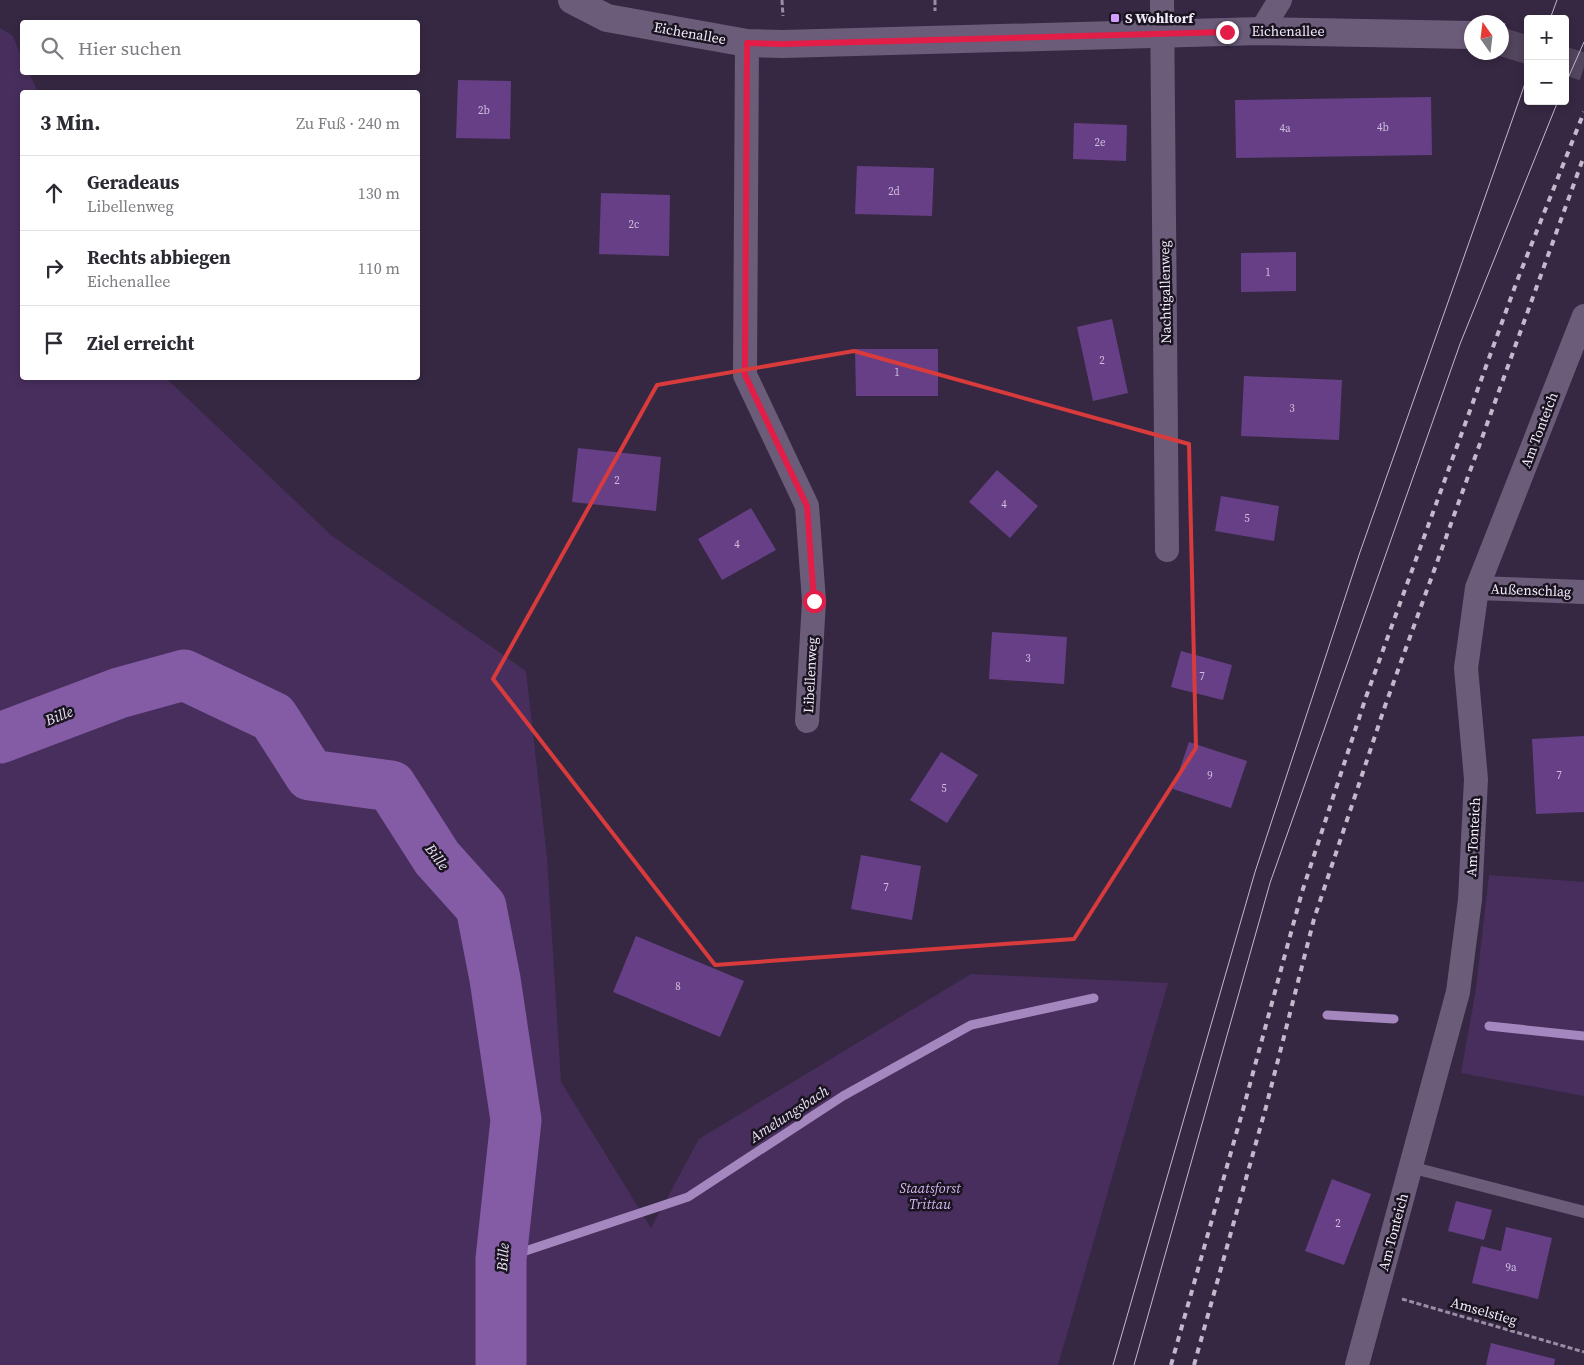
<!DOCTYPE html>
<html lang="de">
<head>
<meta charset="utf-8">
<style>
  :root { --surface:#fff; --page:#f7f7f7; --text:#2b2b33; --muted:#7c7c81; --line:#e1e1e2 }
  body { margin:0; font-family:"Source Serif 4",serif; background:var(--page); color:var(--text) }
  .controls { position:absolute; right:15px; top:15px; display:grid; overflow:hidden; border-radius:5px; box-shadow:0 2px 8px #0003 }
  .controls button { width:45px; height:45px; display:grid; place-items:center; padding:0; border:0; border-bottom:1px solid var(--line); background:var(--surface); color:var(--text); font:25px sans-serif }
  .compass { position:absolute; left:1464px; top:15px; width:45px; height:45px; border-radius:50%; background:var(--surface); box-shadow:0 2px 8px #0003; rotate:346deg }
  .stop { position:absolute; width:15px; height:15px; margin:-11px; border:4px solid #e11d48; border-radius:50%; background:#fff }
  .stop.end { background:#e11d48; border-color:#fff; box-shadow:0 1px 5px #0008 }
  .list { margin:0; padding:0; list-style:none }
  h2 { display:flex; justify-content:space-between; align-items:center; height:65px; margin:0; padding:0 20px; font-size:21px }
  h2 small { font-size:16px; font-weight:400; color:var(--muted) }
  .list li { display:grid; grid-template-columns:32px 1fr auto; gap:15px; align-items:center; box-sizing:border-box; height:75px; padding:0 20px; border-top:1px solid var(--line) }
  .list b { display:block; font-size:19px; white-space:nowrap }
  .list p { margin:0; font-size:16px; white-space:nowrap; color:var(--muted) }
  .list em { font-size:16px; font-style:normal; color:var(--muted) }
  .icon { flex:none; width:28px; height:28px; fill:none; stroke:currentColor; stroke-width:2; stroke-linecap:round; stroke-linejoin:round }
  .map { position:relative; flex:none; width:1584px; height:1365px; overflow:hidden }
  .search { position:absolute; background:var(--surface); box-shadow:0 2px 8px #0003; left:20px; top:20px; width:400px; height:55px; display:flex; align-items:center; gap:12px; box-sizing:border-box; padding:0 18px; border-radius:5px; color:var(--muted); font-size:19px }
  .panel { position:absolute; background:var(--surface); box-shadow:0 2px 8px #0003; left:20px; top:90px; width:400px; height:290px; border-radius:5px }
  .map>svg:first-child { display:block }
  .green { fill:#482e5d }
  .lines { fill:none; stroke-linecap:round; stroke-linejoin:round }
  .stream { stroke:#a587bf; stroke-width:9 }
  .river { stroke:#835ca5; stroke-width:51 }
  .building { fill:#663f86 }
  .secondary-tunnel { stroke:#52455e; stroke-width:28; stroke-dasharray:28 14; stroke-linecap:butt }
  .path { stroke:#988da3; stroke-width:3; stroke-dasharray:5 2.5; stroke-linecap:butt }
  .lane { stroke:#6b5c7a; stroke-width:12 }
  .street { stroke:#6b5c7a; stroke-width:24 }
  .secondary { stroke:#6b5c7a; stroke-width:28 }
  .tram { stroke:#c3b9cd; stroke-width:1 }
  .rail { stroke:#c3b9cd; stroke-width:4; stroke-dasharray:6 6; stroke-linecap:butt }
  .route { stroke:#e11d48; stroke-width:6 }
  .marked { fill:none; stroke:#d93b3d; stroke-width:4; stroke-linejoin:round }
  .poi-dot { fill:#d19dfe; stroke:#1a1420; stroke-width:2 }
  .labels { text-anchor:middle; stroke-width:5; stroke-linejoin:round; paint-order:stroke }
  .number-label { font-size:11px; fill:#d0bfde }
  .poi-label { font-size:14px; font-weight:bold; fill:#f3eafc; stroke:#1a1420; text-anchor:start }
  .street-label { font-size:14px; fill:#f3eafc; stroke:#1a1420 }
  .park-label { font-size:14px; font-style:italic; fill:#d6b7f2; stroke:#1a1420 }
  .water-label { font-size:15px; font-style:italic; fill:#e8def3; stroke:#1a1420 }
</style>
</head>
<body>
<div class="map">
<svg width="1584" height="1365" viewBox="0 0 1584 1365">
  <rect width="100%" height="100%" fill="#362842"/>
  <path class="green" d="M0 28 13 36 22 58V72L29 73 38 92H22V378H166L332 536 526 671 547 858 561 1082 651 1228 699 1139 971 974 1168 983 1058 1365H0Z
    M1489 875 1584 882V1096L1461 1073 1476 989Z"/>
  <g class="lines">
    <path class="stream" d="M1327 1015 1394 1019
      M1489 1026 1584 1036
      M501 1259 688 1197 843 1096 971 1025 1094 998"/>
    <path class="river" d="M0 738 119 693 184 675 273 717 310 775 391 786 437 858 481 907 495 979 516 1120 501 1259V1365"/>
  </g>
  <path class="building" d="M458 80 511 81 510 139 456 138Z
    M1431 97 1432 155 1236 158 1235 100Z
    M1074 123 1127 125 1126 161 1073 159Z
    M857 166 934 168 932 216 855 214Z
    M601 193 670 195 669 256 599 254Z
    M1296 252V291L1241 292V253Z
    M1112 319 1128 393 1093 401 1077 327Z
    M855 349H938V396H856Z
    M1244 376 1342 380 1339 440 1241 436Z
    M578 448 661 457 656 511 572 502Z
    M997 470 1038 506 1010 538 969 502Z
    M1221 496 1279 506 1274 541 1215 531Z
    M751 508 776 550 722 580 698 539Z
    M992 632 1067 637 1064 684 989 679Z
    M1181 651 1232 665 1223 700 1171 687Z
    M1584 736V812L1536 814 1532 739Z
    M1189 742 1247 761 1231 808 1173 789Z
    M941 752 978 775 947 823 910 800Z
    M861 855 921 866 912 920 851 909Z
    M636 936 744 981 720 1037 613 992Z
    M1332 1179 1371 1194 1344 1265 1305 1251Z
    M1456 1201 1492 1210 1484 1240 1448 1231Z
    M1506 1227 1552 1238 1538 1299 1472 1283 1481 1246 1501 1251Z
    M1491 1343 1555 1359 1554 1365H1486Z"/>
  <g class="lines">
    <path class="secondary-tunnel" d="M1502 42 1528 50
      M1565 61 1584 67"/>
    <path class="path" d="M782 0 783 16
      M935 0V11
      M1502 24 1505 25
      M1402 1299 1584 1352"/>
    <path class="lane" d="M1410 1167 1584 1212"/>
    <path class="street" d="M1162 0 1167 550
      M1261 31 1280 0
      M747 43 745 375 807 506 814 601 807 721
      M1477 588 1584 592
      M1357 1365 1458 992 1470 900 1476 779 1466 668 1477 588 1584 316"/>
    <path class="secondary" d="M572 0 607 18 747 43 783 44 1261 31 1472 35"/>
    <path class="tram" d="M1550 19 1557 0
      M1565 85 1584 42
      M1113 1365 1255 872 1359 555 1528 75
      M1134 1365 1270 883 1460 344 1558 101"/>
    <path class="rail" d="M1171 1365 1244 1106 1302 892 1366 697 1517 281 1584 112
      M1194 1365 1266 1107 1314 919 1385 706 1584 156"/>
  </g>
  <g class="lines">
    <path class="route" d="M814 601 807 506 745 375 747 43 783 44 1227 32"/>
  </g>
  <path class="marked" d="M854 351 1189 444 1196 748 1074 939 715 965 493 679 657 385Z"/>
  <rect class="poi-dot" x="1110" y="13" width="10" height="10" rx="2.5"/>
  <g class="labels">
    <g class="number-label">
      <text x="484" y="114">2b</text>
      <text x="1383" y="131">4b</text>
      <text x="1285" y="132">4a</text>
      <text x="1100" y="146">2e</text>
      <text x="894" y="195">2d</text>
      <text x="634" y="228">2c</text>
      <text x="1268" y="276">1</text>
      <text x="1102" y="364">2</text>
      <text x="897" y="376">1</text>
      <text x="1292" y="412">3</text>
      <text x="617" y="484">2</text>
      <text x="1004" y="508">4</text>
      <text x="1247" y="522">5</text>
      <text x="737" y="548">4</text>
      <text x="1028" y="662">3</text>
      <text x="1202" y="680">7</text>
      <text x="1210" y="779">9</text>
      <text x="1559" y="779">7</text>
      <text x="944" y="792">5</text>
      <text x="886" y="891">7</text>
      <text x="678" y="990">8</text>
      <text x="1338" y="1227">2</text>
      <text x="1511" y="1271">9a</text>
    </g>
    <g class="poi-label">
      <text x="1125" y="23">S Wohltorf</text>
    </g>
    <g class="street-label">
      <text x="1288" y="36">Eichenallee</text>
      <text transform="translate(690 33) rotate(10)" y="5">Eichenallee</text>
      <text transform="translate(1165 292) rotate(-91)" y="5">Nachtigallenweg</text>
      <text transform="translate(1539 430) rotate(-69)" y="5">Am Tonteich</text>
      <text transform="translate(1531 590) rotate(2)" y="5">Außenschlag</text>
      <text transform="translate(810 675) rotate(-87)" y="5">Libellenweg</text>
      <text transform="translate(1473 837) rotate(-87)" y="5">Am Tonteich</text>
      <text transform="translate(1393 1232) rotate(-75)" y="5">Am Tonteich</text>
      <text transform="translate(1484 1311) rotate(16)" y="5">Amselstieg</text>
    </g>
    <g class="park-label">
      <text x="930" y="1193">Staatsforst<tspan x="930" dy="16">Trittau</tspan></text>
    </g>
    <g class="water-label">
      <text transform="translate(59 716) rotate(-21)" y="5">Bille</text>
      <text transform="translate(437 857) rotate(53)" y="5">Bille</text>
      <text transform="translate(789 1114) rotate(-33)" y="5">Amelungsbach</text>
      <text transform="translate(503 1257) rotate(-86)" y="5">Bille</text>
    </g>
  </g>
</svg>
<div class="controls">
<button>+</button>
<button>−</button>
</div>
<svg class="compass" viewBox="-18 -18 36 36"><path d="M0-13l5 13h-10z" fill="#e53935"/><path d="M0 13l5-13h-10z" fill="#7c7c81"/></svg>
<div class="stop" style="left:814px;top:601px"></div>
<div class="stop end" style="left:1227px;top:32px"></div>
<div class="search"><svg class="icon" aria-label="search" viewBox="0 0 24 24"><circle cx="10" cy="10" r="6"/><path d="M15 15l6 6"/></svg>Hier suchen</div>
<section class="panel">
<h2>3 Min.<small>Zu Fuß · 240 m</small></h2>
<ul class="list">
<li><svg class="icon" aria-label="ahead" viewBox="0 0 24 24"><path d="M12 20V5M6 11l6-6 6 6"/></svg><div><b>Geradeaus</b><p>Libellenweg</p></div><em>130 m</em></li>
<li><svg class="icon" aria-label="right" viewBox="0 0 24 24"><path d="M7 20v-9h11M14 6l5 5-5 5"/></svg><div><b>Rechts abbiegen</b><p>Eichenallee</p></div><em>110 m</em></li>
<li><svg class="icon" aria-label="arrive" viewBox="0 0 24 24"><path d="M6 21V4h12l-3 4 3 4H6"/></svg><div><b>Ziel erreicht</b></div></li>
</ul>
</section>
</div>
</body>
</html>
